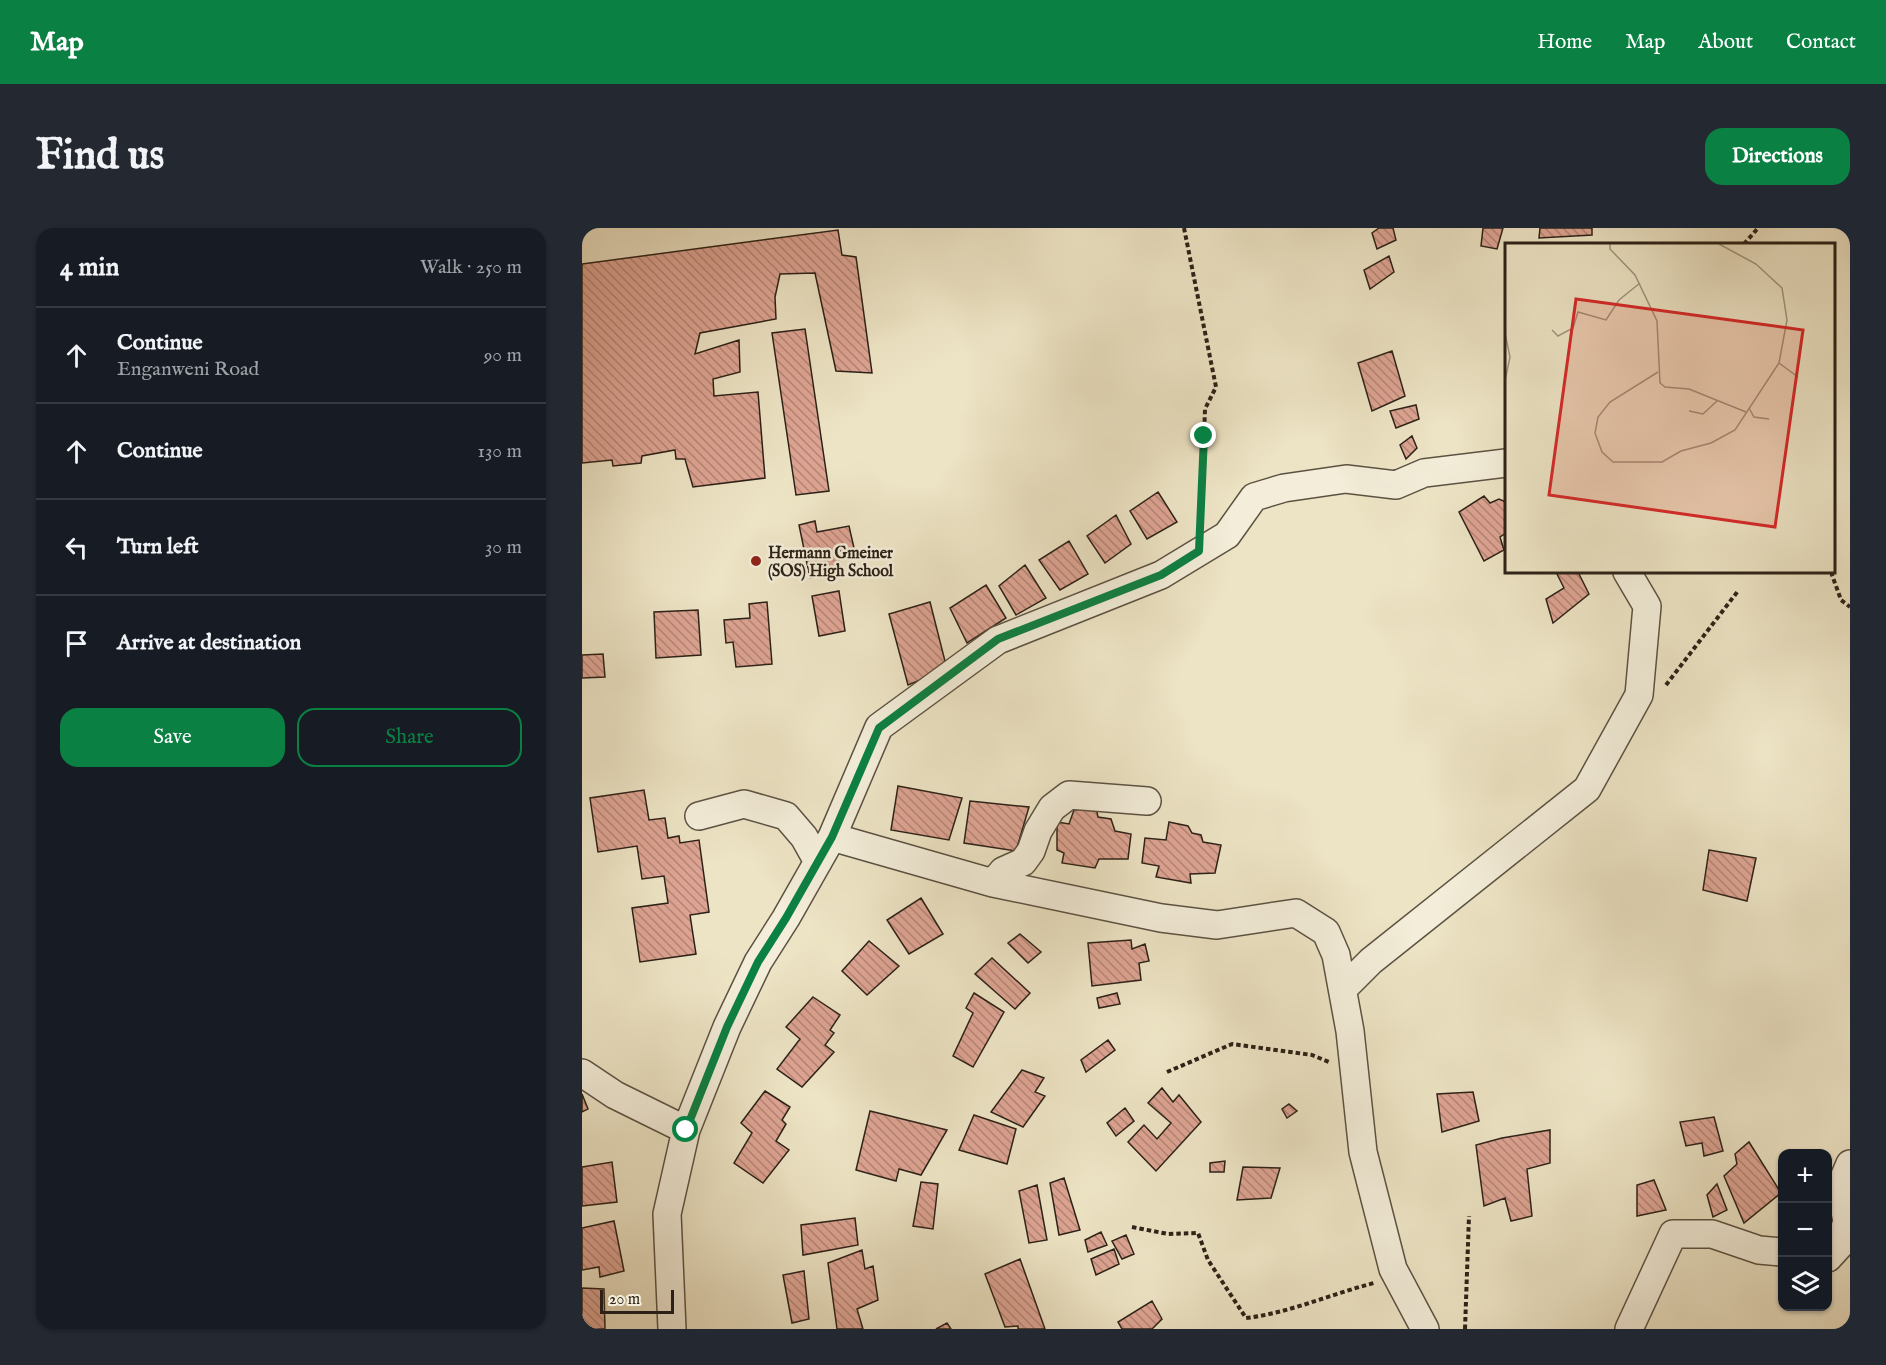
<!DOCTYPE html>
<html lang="en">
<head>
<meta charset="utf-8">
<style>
  :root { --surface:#171b24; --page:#242831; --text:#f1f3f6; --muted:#9ea1a6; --line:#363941; --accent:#0b8043 }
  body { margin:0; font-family:"IM FELL English",serif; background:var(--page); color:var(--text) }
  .controls { position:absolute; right:18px; bottom:18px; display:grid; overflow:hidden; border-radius:12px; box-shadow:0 2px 4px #0004 }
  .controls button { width:54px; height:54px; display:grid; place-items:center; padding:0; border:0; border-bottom:2px solid var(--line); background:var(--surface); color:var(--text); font:30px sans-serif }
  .scale { position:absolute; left:18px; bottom:15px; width:74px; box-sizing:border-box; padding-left:6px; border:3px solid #2c2117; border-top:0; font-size:16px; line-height:21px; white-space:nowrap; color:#2c2117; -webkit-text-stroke:4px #f3edd9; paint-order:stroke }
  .stop { position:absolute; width:18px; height:18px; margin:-14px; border:4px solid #0b8043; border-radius:50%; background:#fff }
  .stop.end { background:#0b8043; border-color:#fff; box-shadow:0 2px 6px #0008 }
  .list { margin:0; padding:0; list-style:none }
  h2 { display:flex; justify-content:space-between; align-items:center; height:78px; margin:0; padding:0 24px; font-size:26px }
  h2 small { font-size:20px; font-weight:400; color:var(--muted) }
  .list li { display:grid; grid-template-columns:39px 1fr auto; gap:18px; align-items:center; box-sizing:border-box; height:96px; padding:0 24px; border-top:2px solid var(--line) }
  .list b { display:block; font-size:22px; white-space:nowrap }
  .list p { margin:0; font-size:20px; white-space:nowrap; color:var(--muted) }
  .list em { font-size:20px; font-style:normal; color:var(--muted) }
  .actions { display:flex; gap:12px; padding:18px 24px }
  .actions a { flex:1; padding:14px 0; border:2px solid var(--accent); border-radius:18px; text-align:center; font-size:21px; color:var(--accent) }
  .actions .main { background:var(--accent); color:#fff }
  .icon { flex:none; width:33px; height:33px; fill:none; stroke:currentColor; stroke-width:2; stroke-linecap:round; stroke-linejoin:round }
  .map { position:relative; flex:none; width:1268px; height:1101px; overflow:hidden; border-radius:18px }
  header { display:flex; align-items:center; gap:36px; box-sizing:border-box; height:84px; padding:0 30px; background:var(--accent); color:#fff }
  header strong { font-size:28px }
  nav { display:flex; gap:33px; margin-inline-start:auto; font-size:21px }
  .intro { display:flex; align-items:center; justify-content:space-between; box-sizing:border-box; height:144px; padding:0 36px }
  h1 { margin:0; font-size:42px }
  .button { padding:15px 27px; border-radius:18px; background:var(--accent); color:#fff; font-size:21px; font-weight:700 }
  main { display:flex; gap:36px; padding:0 36px }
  aside { flex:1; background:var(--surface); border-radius:18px; box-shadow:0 2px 4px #0004 }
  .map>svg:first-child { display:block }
  .building { fill:url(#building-back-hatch); stroke:#2c2117; stroke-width:1.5 }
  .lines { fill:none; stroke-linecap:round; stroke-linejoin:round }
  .minor-casing { stroke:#5c5242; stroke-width:30 }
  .path { stroke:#2c2117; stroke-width:4; stroke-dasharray:4.5 3; stroke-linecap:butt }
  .minor { stroke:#f3edd9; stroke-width:27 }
  .route { stroke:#0b8043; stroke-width:8 }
  .poi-dot { fill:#8f2418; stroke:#f3edd9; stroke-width:2 }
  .labels { text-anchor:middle; stroke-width:5; stroke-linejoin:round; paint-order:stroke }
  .poi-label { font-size:16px; font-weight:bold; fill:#2c2117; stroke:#f3edd9; text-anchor:start }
  .inset-road { fill:none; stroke:#a0967f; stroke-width:1.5 }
  .view { fill:#d62828; fill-opacity:0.15; stroke:#d62828; stroke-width:3 }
  .inset-edge { fill:none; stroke:#2c2117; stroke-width:3 }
</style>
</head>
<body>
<header>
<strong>Map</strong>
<nav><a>Home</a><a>Map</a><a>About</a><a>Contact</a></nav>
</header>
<div class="intro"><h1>Find us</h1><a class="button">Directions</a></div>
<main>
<aside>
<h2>4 min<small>Walk · 250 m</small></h2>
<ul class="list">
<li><svg class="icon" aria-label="ahead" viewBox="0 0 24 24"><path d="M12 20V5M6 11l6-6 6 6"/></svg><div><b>Continue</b><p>Enganweni Road</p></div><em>90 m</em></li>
<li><svg class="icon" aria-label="ahead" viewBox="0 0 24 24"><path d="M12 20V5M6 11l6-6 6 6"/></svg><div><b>Continue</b></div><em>130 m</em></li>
<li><svg class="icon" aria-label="left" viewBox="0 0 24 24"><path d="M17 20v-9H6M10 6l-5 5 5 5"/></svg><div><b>Turn left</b></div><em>30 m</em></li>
<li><svg class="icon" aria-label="arrive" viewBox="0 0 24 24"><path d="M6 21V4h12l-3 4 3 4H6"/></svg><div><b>Arrive at destination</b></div></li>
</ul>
<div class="actions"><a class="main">Save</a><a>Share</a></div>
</aside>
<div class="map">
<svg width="1268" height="1101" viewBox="0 0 1268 1101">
  <defs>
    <pattern id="building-back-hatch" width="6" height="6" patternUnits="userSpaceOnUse" patternTransform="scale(1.5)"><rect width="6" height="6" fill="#dea493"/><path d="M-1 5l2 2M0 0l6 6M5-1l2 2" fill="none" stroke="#b48577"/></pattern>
  </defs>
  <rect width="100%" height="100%" fill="#ede4c5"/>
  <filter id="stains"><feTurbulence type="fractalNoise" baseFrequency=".00333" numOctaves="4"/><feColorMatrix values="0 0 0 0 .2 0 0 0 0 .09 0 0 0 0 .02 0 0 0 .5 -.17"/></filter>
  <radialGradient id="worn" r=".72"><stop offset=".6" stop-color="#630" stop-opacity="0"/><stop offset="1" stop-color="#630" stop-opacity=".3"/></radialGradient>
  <path class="building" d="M797 0H811L814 12 795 21 790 5Z
    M901 0H921L915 21 899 18Z
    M958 0H1010V7L957 10Z
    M256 2 260 27 274 29 290 145 254 143 233 45 198 46 193 69 194 91 118 105 113 126 157 112 158 144 131 151 132 168 176 164 183 250 111 259 103 231H94L93 222 60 228 59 235 31 238 30 232 0 235V36Z
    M807 28 812 44 788 61 782 42Z
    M223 101 247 263 214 267 190 105Z
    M810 123 823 168 790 183 776 135Z
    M834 177 837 191 814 200 808 183Z
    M830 208 835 220 824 231 818 217Z
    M576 264 595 294 565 311 548 283Z
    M902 268 908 275 917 271 924 274V305L918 309 922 322 902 333 877 284Z
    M534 287 549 316 523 335 505 308Z
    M233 293 235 304 267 298 272 320 255 324 260 343 228 350 217 297Z
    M487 313 506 346 478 362 457 332Z
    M443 337 464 370 434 387 417 358Z
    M974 344H996L1007 366 971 395 964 371 982 360Z
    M404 357 424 390 385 415 368 380Z
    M257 363 263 403 237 408 230 368Z
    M185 374 190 436 154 439 151 414 144 415 142 392 168 390 167 376Z
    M348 374 365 441 326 457 307 386Z
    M116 382 119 427 74 430 72 384Z
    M21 426 23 449 0 450V427Z
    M316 558 380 570 367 612 309 602Z
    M62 562 67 592 83 590 86 610 97 608 98 615 117 612 127 684 108 687 114 726 58 734 50 680 86 675 82 648 60 651 55 618 16 624 8 570Z
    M388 573 447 579 434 623 382 615Z
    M514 579 516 589 529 591 533 603 549 606 546 631H517L513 640 480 635 482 625 475 622V594L487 596 492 582Z
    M587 594 606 598 610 605 619 607 621 614 639 617 633 645 608 646 609 655 574 649 577 638 560 635 563 610 584 612Z
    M1127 622 1174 630 1165 673 1121 662Z
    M339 670 361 706 327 726 305 692Z
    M438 706 459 724 446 735 426 715Z
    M549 712 550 721 563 716 567 733 557 735 559 752 510 758 506 715Z
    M287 713 317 738 285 767 260 743Z
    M410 730 448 765 433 781 393 746Z
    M392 765 422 784 391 839 371 828 391 785 384 780Z
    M535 765 538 776 517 780 515 770Z
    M231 769 258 787 248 802 252 805 243 817 252 824 220 859 195 841 218 811 204 799Z
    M526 812 533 822 504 844 499 832Z
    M440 842 462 850 453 864 463 868 441 899 409 884Z
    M580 860 591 874 597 867 619 894 574 943 546 914 562 897 575 911 589 895 566 875Z
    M183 863 208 879 200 892 204 896 194 913 207 922 181 955 152 935 170 905 159 895Z
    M891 864 897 893 860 904 855 866Z
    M0 866 6 881 0 884Z
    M707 876 715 883 705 890 700 881Z
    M543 880 552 893 534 908 525 895Z
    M288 883 365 902 339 947 317 941 314 953 274 942Z
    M392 887 434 901 425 936 377 922Z
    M1132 889 1141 923 1122 928 1120 915 1104 918 1098 894Z
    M968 902V935L945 941 950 988 929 993 923 970 902 978 894 917 920 910Z
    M1167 914 1199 965 1162 995 1142 948 1155 936 1153 926Z
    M643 933 642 944H628V935Z
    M30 934 35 974 0 978V939Z
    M661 939 698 940 689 970 655 972Z
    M482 950 498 1002 477 1007 468 955Z
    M1072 952 1084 982 1055 988V957Z
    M339 954 356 956 351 1001 331 998Z
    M1135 956 1145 982 1131 989 1125 967Z
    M455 957 465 1012 447 1015 437 963Z
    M273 990 276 1017 221 1027 219 997Z
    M32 993 42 1043 18 1049 17 1039 0 1042V1000Z
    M519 1004 525 1017 506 1024 503 1012Z
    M544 1007 552 1026 540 1031 530 1013Z
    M532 1021 537 1036 514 1047 509 1031Z
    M280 1022 283 1041 291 1038 296 1072 275 1081 281 1101H255L246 1035Z
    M438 1031 463 1101H436V1098L423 1099 403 1046Z
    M222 1043 227 1091 210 1095 201 1047Z
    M0 1060 22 1061 23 1101H0Z
    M570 1073 580 1091 570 1101H540L536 1094Z
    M365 1095 369 1101H354Z"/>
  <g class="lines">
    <defs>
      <path id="minor" d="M117 588 162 576 204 588 222 609 236 634
        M250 609 411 655 579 690 635 697 714 685 744 704 754 727 768 803 781 924 811 1041 843 1101
        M411 655 421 643 441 634 449 623 456 603 470 580 487 567 565 573
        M761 761 789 733 1005 561 1057 467 1065 378 1045 344
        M0 845 33 867 104 902
        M1246 1030 1257 1018 1265 993 1258 959 1268 936
        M90 1101 85 986 104 902 145 799 176 734 204 690 250 609 297 499 416 412 579 347 645 307 672 269 702 260 764 251 814 257 842 245 924 235
        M1047 1101 1091 1006H1130L1177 1022 1200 1024"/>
    </defs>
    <use href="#minor" class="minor-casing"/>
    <path class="path" d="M602 0 634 159 623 181 619 294
      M1162 16 1176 0
      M1249 344 1259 372 1268 379
      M1084 457 1156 363
      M585 844 650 816 730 827 747 834
      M550 999 586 1006 616 1005 626 1032 664 1090C707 1085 749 1066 792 1055
      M883 1101 887 988"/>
    <use href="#minor" class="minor"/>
  </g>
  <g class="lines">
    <path class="route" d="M104 902 145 799 176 734 204 690 250 609 297 500 416 411 579 347 617 323 622 208"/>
  </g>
  <circle class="poi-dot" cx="174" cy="333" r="6"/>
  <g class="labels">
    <g class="poi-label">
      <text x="186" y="330">Hermann Gmeiner<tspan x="186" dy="18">(SOS) High School</tspan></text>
    </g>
  </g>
  <g transform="translate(923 15)">
    <rect width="330" height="330" fill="#ede4c5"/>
    <path class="inset-road" d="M105 1V6L130 32 152 78 155 140 160 144 184 146 241 169M47 87 53 93 68 85 73 69 101 77 114 57 135 40M0 90 5 114 0 138M274 120 293 134M153 129 105 159 93 174 90 190 97 209 108 219H157L176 208 206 200 230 187 274 120 282 77 277 45 251 21 214 1M244 165 249 174 264 176M184 168 198 171 213 157"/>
    <path class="view" d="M71 56 298 87 270 284 44 252Z"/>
    <rect width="330" height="330" class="inset-edge"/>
  </g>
  <rect width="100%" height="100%" filter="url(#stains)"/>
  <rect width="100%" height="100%" fill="url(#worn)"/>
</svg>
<div class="controls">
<button>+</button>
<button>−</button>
<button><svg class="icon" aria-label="layers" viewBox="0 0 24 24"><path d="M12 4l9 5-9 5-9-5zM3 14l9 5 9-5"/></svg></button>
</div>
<div class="scale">20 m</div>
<div class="stop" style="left:104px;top:902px"></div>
<div class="stop end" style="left:622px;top:208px"></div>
</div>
</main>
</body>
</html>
